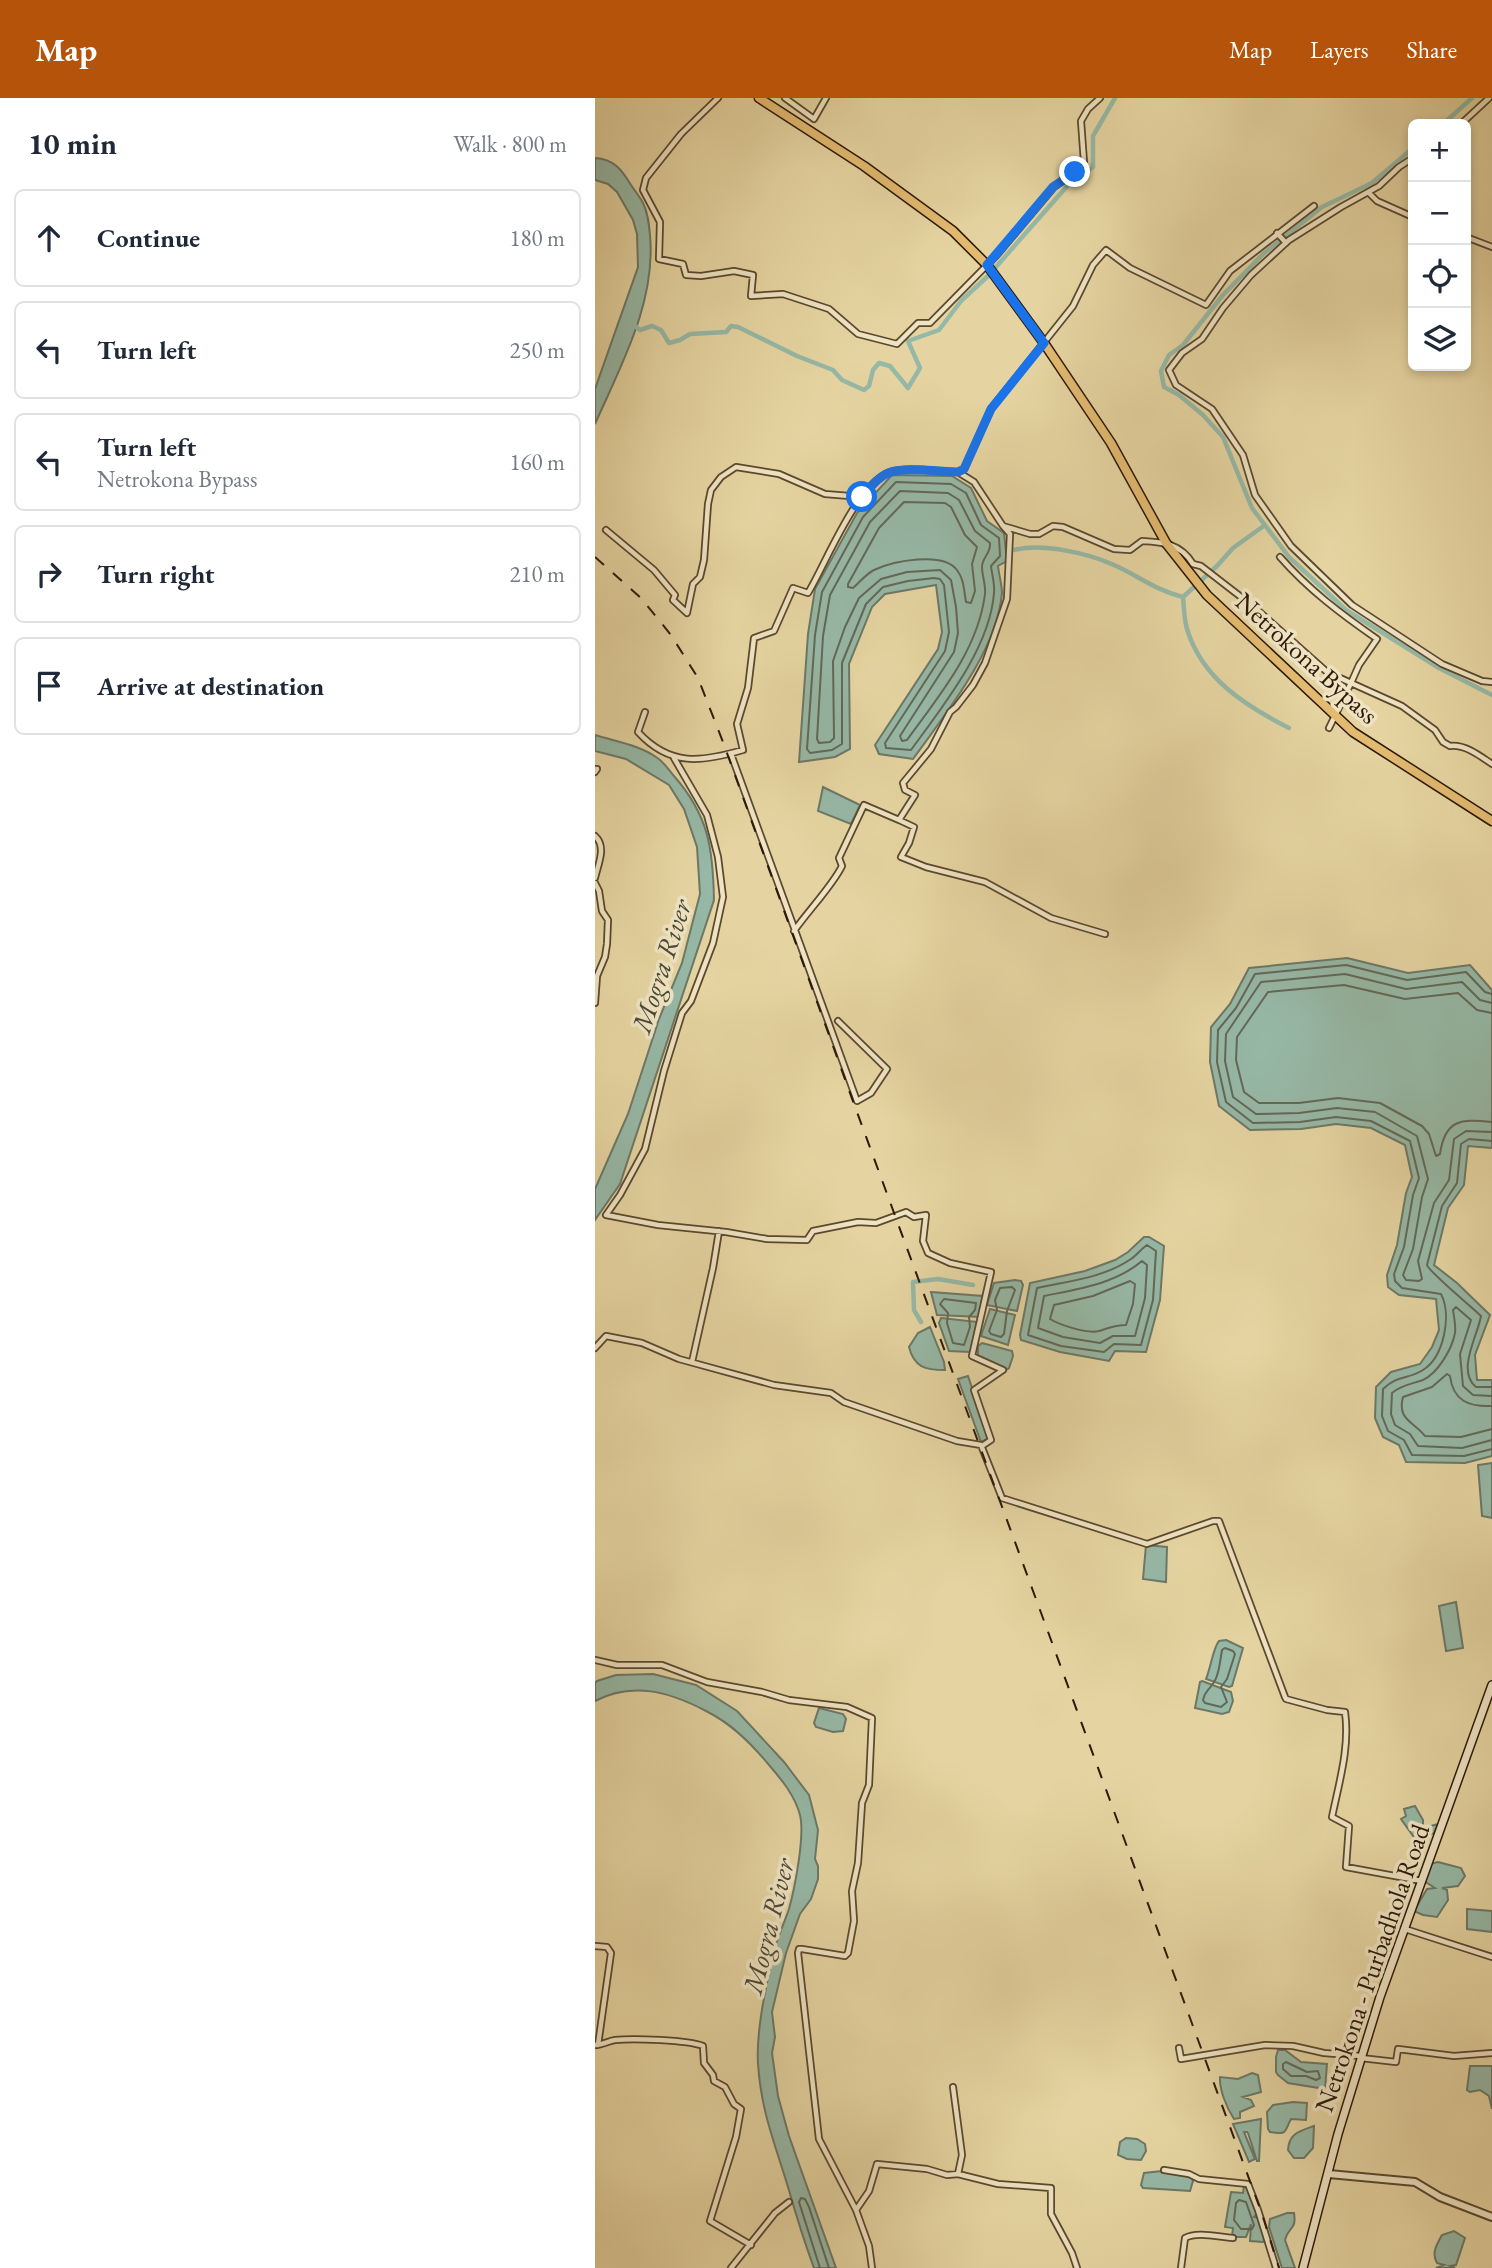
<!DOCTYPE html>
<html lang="en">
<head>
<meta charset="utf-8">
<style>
  :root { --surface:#fff; --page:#f2f2f3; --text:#1f2937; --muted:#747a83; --line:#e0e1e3; --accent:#b45309 }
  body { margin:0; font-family:"EB Garamond",serif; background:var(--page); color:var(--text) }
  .controls { position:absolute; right:21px; top:21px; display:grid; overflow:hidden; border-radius:10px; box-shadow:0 4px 10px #0003 }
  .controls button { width:63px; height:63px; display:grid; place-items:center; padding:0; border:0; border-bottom:2px solid var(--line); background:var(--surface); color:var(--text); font:35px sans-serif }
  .stop { position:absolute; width:21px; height:21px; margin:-16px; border:5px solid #1a73e8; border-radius:50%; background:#fff }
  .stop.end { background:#1a73e8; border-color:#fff; box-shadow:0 2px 7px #0008 }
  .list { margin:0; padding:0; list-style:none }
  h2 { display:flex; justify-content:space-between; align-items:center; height:91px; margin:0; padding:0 28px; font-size:30px }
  h2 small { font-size:23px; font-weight:400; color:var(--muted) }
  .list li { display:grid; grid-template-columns:46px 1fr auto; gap:21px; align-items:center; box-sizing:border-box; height:98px; margin:0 14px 14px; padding:0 14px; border:2px solid var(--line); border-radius:10px }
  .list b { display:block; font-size:26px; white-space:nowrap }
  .list p { margin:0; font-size:23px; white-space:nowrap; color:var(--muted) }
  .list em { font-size:23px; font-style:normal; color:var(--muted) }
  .icon { flex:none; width:38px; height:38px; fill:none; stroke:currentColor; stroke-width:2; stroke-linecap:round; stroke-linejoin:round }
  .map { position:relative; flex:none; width:897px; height:2170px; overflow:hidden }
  header { display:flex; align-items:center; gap:42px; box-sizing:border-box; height:98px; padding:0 35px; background:var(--accent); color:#fff }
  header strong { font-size:33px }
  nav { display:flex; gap:38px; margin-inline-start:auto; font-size:24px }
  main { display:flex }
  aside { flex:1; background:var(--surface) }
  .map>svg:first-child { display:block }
  .water { fill:#96b8a6; stroke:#6c7867; stroke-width:2 }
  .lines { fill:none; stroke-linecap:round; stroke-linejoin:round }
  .shore { stroke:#626857; stroke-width:2 }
  .canal { stroke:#96b8a6; stroke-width:4.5 }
  .minor-casing { stroke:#5b482e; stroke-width:8 }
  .tertiary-casing { stroke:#5b482e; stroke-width:10 }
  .secondary-casing { stroke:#2d1908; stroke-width:10 }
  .primary-casing { stroke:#2d1908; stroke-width:11 }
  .minor { stroke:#eee3c2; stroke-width:4.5 }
  .tertiary { stroke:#eee3c2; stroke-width:6 }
  .secondary { stroke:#eee3c2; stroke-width:7 }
  .primary { stroke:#e2ba70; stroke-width:8 }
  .rail { stroke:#2d1908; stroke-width:2; stroke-dasharray:12 12; stroke-linecap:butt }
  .route { stroke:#1a73e8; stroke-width:9 }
  .labels { text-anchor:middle; stroke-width:7; stroke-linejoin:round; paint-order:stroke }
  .street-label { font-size:26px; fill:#2d1908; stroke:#eee3c2 }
  .water-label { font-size:28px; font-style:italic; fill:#4c4937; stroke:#eee3c2 }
</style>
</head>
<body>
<header>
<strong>Map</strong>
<nav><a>Map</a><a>Layers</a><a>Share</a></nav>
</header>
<main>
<aside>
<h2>10 min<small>Walk · 800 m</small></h2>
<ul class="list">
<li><svg class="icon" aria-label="ahead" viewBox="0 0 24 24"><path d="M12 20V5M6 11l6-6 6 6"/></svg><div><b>Continue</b></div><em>180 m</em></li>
<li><svg class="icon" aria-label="left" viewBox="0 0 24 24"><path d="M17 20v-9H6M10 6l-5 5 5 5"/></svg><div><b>Turn left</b></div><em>250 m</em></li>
<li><svg class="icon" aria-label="left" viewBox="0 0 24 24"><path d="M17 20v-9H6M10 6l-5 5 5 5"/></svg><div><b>Turn left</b><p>Netrokona Bypass</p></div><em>160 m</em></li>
<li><svg class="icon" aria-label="right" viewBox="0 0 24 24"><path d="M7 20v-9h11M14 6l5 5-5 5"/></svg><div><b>Turn right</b></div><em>210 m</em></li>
<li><svg class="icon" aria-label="arrive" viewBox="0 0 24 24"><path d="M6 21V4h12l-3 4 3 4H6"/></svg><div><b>Arrive at destination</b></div></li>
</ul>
</aside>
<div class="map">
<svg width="897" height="2170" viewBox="0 0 897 2170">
  <rect width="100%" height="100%" fill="#e5d4a1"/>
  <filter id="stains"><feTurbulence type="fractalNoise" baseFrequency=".00286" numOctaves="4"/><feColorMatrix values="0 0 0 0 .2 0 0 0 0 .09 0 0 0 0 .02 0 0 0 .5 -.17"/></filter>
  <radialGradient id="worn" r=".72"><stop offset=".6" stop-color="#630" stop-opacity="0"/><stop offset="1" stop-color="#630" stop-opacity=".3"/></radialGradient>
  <path class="water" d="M0 60C19 61 27 72 36 87 40 93 45 99 48 105 53 115 54 126 55 137 61 204 27 265 0 326V291L43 169 42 136 38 122 22 94 13 86 0 82Z
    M297 377 357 378 376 390 392 423 409 435 412 463 403 468C404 477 407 487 407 495 402 553 351 615 318 661L284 656 280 647 343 551 347 534 341 487 290 496 277 509 254 566 255 651 240 659 204 664 213 536 220 491 262 415Z
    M0 637C19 643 44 647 61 659 68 663 74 672 79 678 114 718 118 751 119 802L25 1086 0 1122V1091L33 1016 64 921 87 865 105 796 102 749 89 711 74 687 31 661 0 653Z
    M228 689 265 707 256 726 223 713Z
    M752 860 813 875 875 867 897 892V1050L873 1048 869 1087 853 1110 839 1167 862 1185 895 1217 880 1257 882 1282H897V1358L870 1365 811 1364 804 1347 788 1339 780 1320 781 1289 796 1274 825 1266 837 1249 844 1232 841 1201 804 1197 793 1189 792 1177 802 1147 811 1095 817 1079 810 1047 776 1030 741 1026 706 1031 655 1032 624 1008 615 964 616 929 635 906 654 870Z
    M549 1139H554L569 1148 565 1202 551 1254 520 1253 514 1263 465 1254 426 1242 425 1237 435 1185 490 1173 520 1162 533 1154Z
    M420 1182 426 1183 428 1187 422 1213 392 1207 399 1185Z
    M336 1194 388 1198 386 1219 342 1217Z
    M395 1211 420 1217 413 1247 386 1238Z
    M346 1220 383 1224 375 1254 354 1253 344 1225Z
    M335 1229 349 1264 350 1272C330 1272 319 1269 314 1249L323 1235Z
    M387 1245 417 1253 418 1258 414 1270 411 1272 383 1259V1248Z
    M373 1278 394 1340 386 1344 363 1281Z
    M897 1365V1420L887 1418 883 1367Z
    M551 1447 572 1449 571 1484 548 1481Z
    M861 1504 868 1550 851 1553 844 1508Z
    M631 1542 648 1550 637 1588 634 1589 611 1581C616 1569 618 1550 624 1543Z
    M58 1576 101 1587 142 1613 189 1664 214 1697 223 1732 220 1761 223 1768V1781L216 1801 205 1816 191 1855 177 1914 180 1939 177 1955 183 1998 194 2038 241 2170H219C209 2143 201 2117 193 2089 180 2046 166 2013 163 1966 161 1932 171 1889 178 1856 182 1840 189 1826 194 1811 200 1789 210 1738 205 1717 200 1698 187 1682 174 1667 156 1645 137 1626 111 1613 75 1594 37 1583 0 1603V1585L2 1583 21 1577Z
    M607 1583 636 1594 638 1603 634 1614 627 1616 600 1610 605 1584Z
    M224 1610 248 1616 251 1621 248 1633 238 1634 221 1629 219 1625Z
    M820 1708 828 1722V1730L843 1726 839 1735 821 1742 806 1721 811 1718 809 1711Z
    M843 1764 866 1770 870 1778 863 1788 847 1790 852 1792 853 1802 842 1819 828 1817 819 1813 832 1791 840 1790 829 1783 835 1766Z
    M872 1811 897 1813V1834L872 1831Z
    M683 1952H690L706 1964 732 1966 730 1991 693 1985 683 1977 681 1974V1959Z
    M875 1968H897V2011L894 1998 885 1992 875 1994 872 1992Z
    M657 1975 663 1977 666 1994 648 1999 656 2002 659 2008 645 2014V2020L639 2021C632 2010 624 1992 625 1979L643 1981Z
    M698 2004 712 2005 711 2022 696 2021C689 2034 693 2037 675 2034L673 2031 672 2014 678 2007Z
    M666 2021 664 2063H662L653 2035 652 2034H649L660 2061 654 2064 638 2026Z
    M719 2028 718 2050 709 2060H699L693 2052C694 2035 705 2033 719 2028Z
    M531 2040 542 2041 550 2046 551 2053 546 2062 532 2061 523 2057 525 2044Z
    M567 2073 596 2078 598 2083 595 2093 548 2090 546 2087 549 2075Z
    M649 2088 653 2089 663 2115 659 2119 664 2120 671 2142 668 2144 655 2143 656 2126 651 2139H637L638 2130 630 2129 636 2094 648 2095Z
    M692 2115H699C702 2132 693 2129 690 2142L700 2170H687L674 2129 675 2121Z
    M859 2133 870 2140 861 2167 855 2168 860 2170H841L849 2167 842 2165C836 2155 842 2146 847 2137Z"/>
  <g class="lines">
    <path class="shore" d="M301 384 356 386 371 395 386 427 404 440 405 458 396 468C397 477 400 486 399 495 395 550 348 608 316 652L291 650 290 645 350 553 354 534 349 487 345 481 339 480 313 483 288 489 271 506 247 565V646L237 652 215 655 212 651 220 537 227 494 268 419Z
      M305 393 353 395 364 402 380 433 395 445C396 456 387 459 387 469 387 478 391 487 390 496 383 552 344 598 312 642L307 643 305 638 359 554 363 535 361 509 356 482 345 472 312 474 286 481 264 500 250 529 238 563 239 640 235 644 224 645 222 641 228 538 235 497 275 424Z
      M309 404 350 405 356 409 370 437 382 449 377 466 380 493 376 505 371 504C369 493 369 481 362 472 348 453 298 463 279 472 271 476 265 484 258 490L253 489V486L284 430Z
      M897 896 890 894 871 874 812 882 751 867 660 876 641 910 623 932 622 964 631 1004 658 1025 705 1024 741 1019 776 1023 815 1043 824 1080 818 1097 809 1149 799 1176 800 1183 807 1190 846 1196C857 1217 849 1259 828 1272 812 1282 804 1276 788 1291L787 1318 793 1333 809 1342 817 1357 869 1358 897 1351
      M897 905 885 902 867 884 811 891 750 876 666 884 631 936 630 963 638 999 661 1016 704 1015 742 1010 780 1014 822 1038 833 1081 827 1099 818 1151 808 1177 811 1182 824 1183 827 1181 823 1163 839 1105 854 1082 859 1041 871 1033 897 1034
      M897 915 882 912 863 895 810 901 749 887 673 894 642 939 641 962 649 994 664 1005H704L743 1000 785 1005 827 1028 834 1036 841 1058 845 1056C850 1021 866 1021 897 1024
      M897 1043 874 1041 866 1046 862 1085 847 1108 832 1167C834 1174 877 1209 886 1218 883 1237 861 1273 881 1289H897
      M552 1147 561 1153 558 1202 546 1247 519 1246 509 1254 466 1248 433 1237 442 1190C474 1183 508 1180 536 1161 542 1157 546 1151 552 1147Z
      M547 1163 552 1167 550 1200 540 1238H518L505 1245 468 1239 443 1230 449 1198C483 1191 520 1186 547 1163Z
      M535 1183 540 1186 538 1206 531 1227C520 1227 514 1230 504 1233 492 1236 465 1227 455 1221L459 1207 498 1198Z
      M405 1190 417 1189 420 1192 412 1213 409 1236 406 1239 396 1236 394 1233 402 1212 400 1202Z
      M349 1201 381 1205 380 1212 374 1219 375 1229 369 1247 358 1245 352 1225 353 1215 345 1206Z
      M897 1298 878 1297 868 1288 865 1256 876 1222 861 1209 858 1212C859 1219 861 1228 860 1235 857 1251 843 1275 828 1282 817 1286 806 1287 797 1295L796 1316 800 1327 815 1336 823 1348 867 1350 897 1342
      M897 1308C874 1309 858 1303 855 1278L852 1276 837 1289 808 1299C802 1322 818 1323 830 1338L866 1339 897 1331
      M630 1550 638 1553 640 1556 632 1581 626 1589 632 1604 626 1609 610 1605 608 1602C610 1593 612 1594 617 1587 624 1579 625 1563 627 1552Z
      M691 1964 712 1974 723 1973 725 1980 721 1982 711 1978H696L688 1971V1966Z
      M644 2102 651 2104 659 2127 657 2131H646L639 2122 641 2105Z
      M225 2170 204 2104 206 2100 210 2101 214 2109 234 2170"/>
    <path class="canal" d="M848 26 877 0
      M818 50 777 85 727 109 668 156 628 197 588 247 574 257 566 273 569 289 584 297 608 317 628 339 657 410 694 459 751 512 844 570 897 597
      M39 227 45 232 57 228 66 232 74 245 85 242 95 236 131 234 136 228 143 229 202 258 238 272 247 282 269 292 274 288 278 272 284 265 295 268 313 290 325 270 313 243 344 232 366 203 393 178 474 86 498 69V38L520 0
      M419 452C447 445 493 455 519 467 544 478 560 492 588 499L622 468 638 450 670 427
      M588 499C589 509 589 521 592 531 607 581 651 608 694 630
      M326 1224 319 1212 318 1184 343 1181 378 1187"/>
    <defs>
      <path id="minor" d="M123 0 86 36 51 80 48 92 65 124 64 161 88 166 91 177 106 178 139 173 158 177 156 198 188 196 234 211 263 236 302 246 323 225H335L401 158 459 89 480 74 489 64 486 23 493 11 505 0
        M190 0 219 21 231 0
        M866 26 894 0
        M818 60 804 69 784 88 746 109 694 142 656 177 628 210 607 241 587 255 574 272 581 287 617 311 648 357 660 397 696 448 757 507 847 566 887 583 897 584
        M773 94 782 103 818 119
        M682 135 691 145
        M871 139 897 149
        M363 374 379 384 408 428 435 436H444L458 428 468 429 519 451 535 452 547 443C569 444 586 446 598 466L606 468 659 509 732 574 756 585 734 630
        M408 428 415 436 412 501 390 565 378 587 361 609 355 614 336 651 308 685 310 692 320 697 304 722 319 729 314 745 306 759 331 769 390 784 456 820 510 836
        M11 432 59 472 80 497 78 502 92 515 98 486 105 479 109 462 113 406 116 392 126 379 141 369 184 376 230 396 267 399
        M685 459C714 492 746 516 782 541L764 567 756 585 807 608 840 632 848 644 855 648C870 646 885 658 897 666
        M50 614 43 634C75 669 107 664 148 652L142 626 153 590 159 540 179 533 198 490 213 495C231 465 261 388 293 375 310 368 344 374 363 374L369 371 396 311 478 208 498 167 511 152 535 170 611 207 635 173 719 108
        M136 656 262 1003 276 995 292 971 243 923
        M79 660 112 717 123 759 128 799 118 845 96 903 87 915 69 973 50 1051 25 1097 11 1117 63 1127 131 1134 172 1141 212 1142 218 1133 263 1124 281 1125 311 1114 319 1119 331 1117 328 1143 333 1155 355 1165 396 1174 377 1258 408 1272 379 1292 396 1342 387 1348
        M0 671H2L0 674
        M0 738C12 749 3 766 0 780
        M0 785 4 793 7 813 13 822 12 846 10 859 2 878 0 905
        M199 833C213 813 238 787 247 768L244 760 269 707 304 722
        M0 1250 11 1238 47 1245 84 1261 179 1287 236 1295 249 1304 362 1343 386 1347 407 1400 552 1446 618 1423H624L690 1599 691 1601 732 1612 750 1614C755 1649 744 1685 737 1719L754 1728 751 1769 827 1783
        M97 1264 118 1170 124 1133
        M0 1562 22 1567H67L112 1584 167 1594 194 1602 252 1609 277 1620 274 1687 267 1705 263 1765 257 1793 259 1823 253 1855 250 1858 207 1851H204L203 1855 224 2041 261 2112 274 2148 277 2170
        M810 1831 897 1859
        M0 1848 12 1849 16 1855 3 1947
        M0 1947C8 1947 13 1943 20 1942 38 1940 93 1942 108 1948L109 1965 118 1977 119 1983 130 1989 139 2006 146 2011 141 2039 115 2123 156 2147
        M584 1950 586 1961 670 1947 698 1948 729 1955 766 1958
        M766 1960 801 1964 803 1951 859 1958 897 1955
        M569 2072 594 2076 604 2081 653 2086 663 2112 681 2170
        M363 2076 403 2086 456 2090V2116L477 2155 482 2170
        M261 2112 274 2093 282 2066 332 2071 352 2077 363 2076 367 2057 358 1989
        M136 2170 180 2115 194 2104
        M586 2170 590 2140C602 2133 623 2139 638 2140"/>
      <path id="tertiary" d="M734 2076 820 2084 845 2099 897 2119"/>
      <path id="secondary" d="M708 2170 743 2036 785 1899 897 1587"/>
      <path id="primary" d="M164 0 269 68 358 133 392 167 449 245 516 345 571 445 612 497 758 634 897 723"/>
    </defs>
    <use href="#minor" class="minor-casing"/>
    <use href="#tertiary" class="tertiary-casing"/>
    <use href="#secondary" class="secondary-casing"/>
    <use href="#primary" class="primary-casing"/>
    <use href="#minor" class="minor"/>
    <use href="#tertiary" class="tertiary"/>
    <use href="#secondary" class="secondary"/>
    <use href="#primary" class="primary"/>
    <path class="rail" d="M0 459 46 500 76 537 103 580 128 644 259 1006 667 2116 684 2170"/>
  </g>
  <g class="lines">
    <path class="route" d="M267 399C274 391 281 381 291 376 306 368 345 374 363 374L369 371 396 311 449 245 392 167 458 89 480 74"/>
  </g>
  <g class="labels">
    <g class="street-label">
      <text transform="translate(712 560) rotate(42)" y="9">Netrokona Bypass</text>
      <text transform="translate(777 1870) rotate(-71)" y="9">Netrokona - Purbadhola Road</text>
    </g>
    <g class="water-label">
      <text transform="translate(66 868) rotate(-72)" y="10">Mogra River</text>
      <text transform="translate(173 1828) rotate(-76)" y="10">Mogra River</text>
    </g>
  </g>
  <rect width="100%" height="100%" filter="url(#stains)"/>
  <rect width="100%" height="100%" fill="url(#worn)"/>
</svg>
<div class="controls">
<button>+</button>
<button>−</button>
<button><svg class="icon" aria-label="locate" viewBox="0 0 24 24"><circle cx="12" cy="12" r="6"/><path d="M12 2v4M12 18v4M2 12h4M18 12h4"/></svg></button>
<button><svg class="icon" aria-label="layers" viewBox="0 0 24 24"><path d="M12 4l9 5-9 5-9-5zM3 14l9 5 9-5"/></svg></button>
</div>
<div class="stop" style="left:267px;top:399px"></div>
<div class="stop end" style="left:480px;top:74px"></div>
</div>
</main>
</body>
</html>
